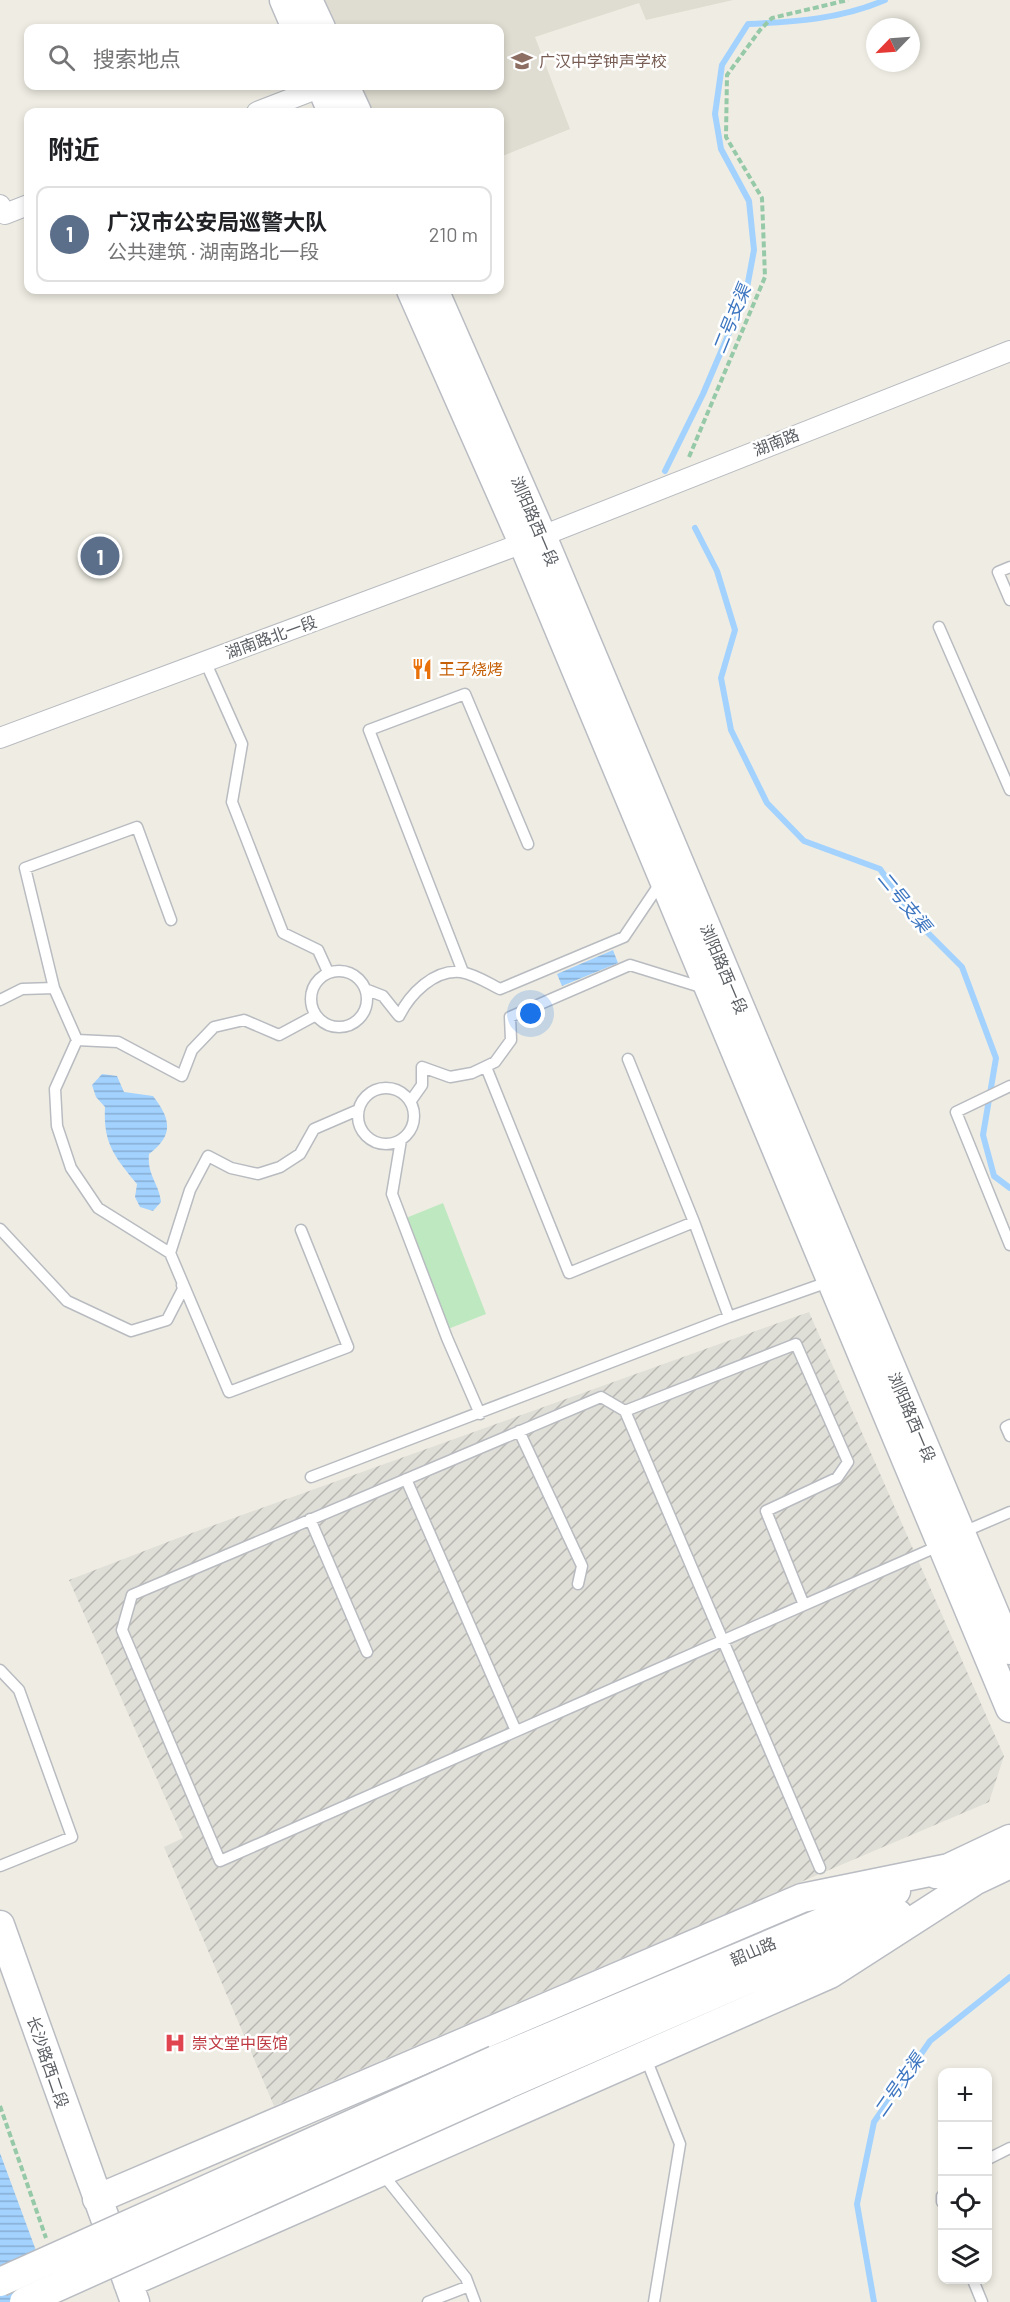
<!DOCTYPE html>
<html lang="zh">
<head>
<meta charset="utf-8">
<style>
  :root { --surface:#fff; --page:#f6f6f6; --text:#202124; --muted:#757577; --line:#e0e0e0; --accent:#7c3aed }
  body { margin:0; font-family:Barlow,"Noto Sans SC",sans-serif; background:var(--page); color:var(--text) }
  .controls { position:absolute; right:18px; bottom:18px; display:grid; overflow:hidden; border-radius:12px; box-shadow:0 3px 9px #0003 }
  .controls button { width:54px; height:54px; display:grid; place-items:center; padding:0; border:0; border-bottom:2px solid var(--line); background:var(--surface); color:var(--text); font:30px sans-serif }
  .compass { position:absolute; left:866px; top:18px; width:54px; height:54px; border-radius:50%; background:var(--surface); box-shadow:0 3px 9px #0003; rotate:245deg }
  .you { position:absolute; left:531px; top:1014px; width:21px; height:21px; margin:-15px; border:4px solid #fff; border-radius:50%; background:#1a73e8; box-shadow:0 0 0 9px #1a73e833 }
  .badge { display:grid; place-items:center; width:39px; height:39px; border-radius:50%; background:var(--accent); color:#fff; font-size:20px; font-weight:700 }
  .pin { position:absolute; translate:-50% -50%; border:3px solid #fff; box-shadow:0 2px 6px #0006 }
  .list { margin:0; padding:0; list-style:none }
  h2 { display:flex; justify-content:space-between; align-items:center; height:78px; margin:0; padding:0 24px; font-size:26px }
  h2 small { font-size:20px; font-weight:400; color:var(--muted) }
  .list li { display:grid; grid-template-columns:39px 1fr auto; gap:18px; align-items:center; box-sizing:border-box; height:96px; margin:0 12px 12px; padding:0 12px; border:2px solid var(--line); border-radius:12px }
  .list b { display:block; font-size:22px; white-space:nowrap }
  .list p { margin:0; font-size:20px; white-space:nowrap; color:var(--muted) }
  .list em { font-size:20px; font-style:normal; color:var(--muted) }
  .icon { flex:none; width:33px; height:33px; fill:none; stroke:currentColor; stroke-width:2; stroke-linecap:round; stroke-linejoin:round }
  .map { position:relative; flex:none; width:1010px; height:2302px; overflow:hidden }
  .search { position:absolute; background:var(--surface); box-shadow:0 3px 9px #0003; left:24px; top:24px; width:480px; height:66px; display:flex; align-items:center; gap:15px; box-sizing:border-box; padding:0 21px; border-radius:12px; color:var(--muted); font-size:22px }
  .panel { position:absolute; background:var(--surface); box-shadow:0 3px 9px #0003; left:24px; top:108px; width:480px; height:186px; border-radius:12px }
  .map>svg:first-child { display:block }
  .industrial { fill:url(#industrial-furrows) }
  .education { fill:#dfdcd1 }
  .garden { fill:#bee8c0 }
  .water { fill:url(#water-rules) }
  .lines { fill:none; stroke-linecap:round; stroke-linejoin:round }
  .stream { stroke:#a3d2ff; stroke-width:6 }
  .lane-casing { stroke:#b8bbc0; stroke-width:13 }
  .street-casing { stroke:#b8bbc0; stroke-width:22 }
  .secondary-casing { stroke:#b9bcc2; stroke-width:31 }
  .path { stroke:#96c9a7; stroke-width:4; stroke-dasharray:6 3; stroke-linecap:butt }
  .lane { stroke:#fff; stroke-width:10 }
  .street { stroke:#fff; stroke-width:20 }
  .secondary { stroke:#fff; stroke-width:28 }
  .secondary-bridge-casing { stroke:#b9bcc2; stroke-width:31; stroke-linecap:butt }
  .secondary-bridge { stroke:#fff; stroke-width:28 }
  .labels { text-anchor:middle; stroke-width:5; stroke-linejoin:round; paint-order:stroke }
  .education-label { font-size:16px; fill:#785e54; stroke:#fff; text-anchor:start }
  .street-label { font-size:16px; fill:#5b5f64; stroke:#fff }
  .food-label { font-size:16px; fill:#c56008; stroke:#fff; text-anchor:start }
  .health-label { font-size:16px; fill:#be3a42; stroke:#fff; text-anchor:start }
  .water-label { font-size:18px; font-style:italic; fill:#3d76c0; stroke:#fff }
</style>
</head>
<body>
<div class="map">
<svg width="1010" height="2302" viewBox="0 0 1010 2302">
  <defs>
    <pattern id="industrial-furrows" width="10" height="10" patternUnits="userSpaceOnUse" patternTransform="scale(1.5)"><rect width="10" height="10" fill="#dfded7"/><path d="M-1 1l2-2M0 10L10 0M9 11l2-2" fill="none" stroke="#b8b7b2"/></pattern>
    <pattern id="water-rules" width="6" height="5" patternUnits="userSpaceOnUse" patternTransform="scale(1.5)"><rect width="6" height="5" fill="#a3d2ff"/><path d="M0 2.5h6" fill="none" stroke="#88aed2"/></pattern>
  </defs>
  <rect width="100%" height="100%" fill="#efede3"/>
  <path class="industrial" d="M809 1312 1004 1756 989 1802 274 2106 164 1847 183 1838 69 1580 178 1538Z"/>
  <path class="education" d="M323 0H733L646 20 639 3 535 37 570 129 500 157V112H371L359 86H500V28H335Z"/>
  <path class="garden" d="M443 1203 486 1314 448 1329 406 1218Z"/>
  <path class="water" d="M613 950 618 963 562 986 557 974Z
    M102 1074 117 1076 124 1092 153 1096C171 1119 174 1135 149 1154 147 1176 159 1183 161 1202L153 1211 140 1207 135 1197 137 1184C115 1157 103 1144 105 1107L96 1097 92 1085Z
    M0 2153 55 2302H0Z"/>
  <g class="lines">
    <path class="stream" d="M665 471 703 394 746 293 754 250 749 201 721 149 715 114 722 65 748 24C795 22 841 19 885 0
      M695 528 717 571 735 630 721 678 731 730 767 803 804 841 880 869 917 922 962 967 996 1058 983 1135 994 1176 1010 1188
      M874 2302 857 2204 874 2122 930 2041 1010 1977"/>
    <defs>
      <path id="lane" d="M1010 567 998 572 1010 600
        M939 627 1010 790
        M205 661 242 744 232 802 283 933 318 950 328 972
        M311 999a28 28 0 1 1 56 0a28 28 0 1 1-56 0Z
        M463 972 369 730 465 694 528 844
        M54 988 25 868 137 827 171 920
        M365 989 383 996 399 1016C410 994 434 969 461 972 474 974 488 983 500 989L624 937 661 882
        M0 1000 22 989 54 988 77 1040
        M316 1015 279 1035 244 1020 214 1027 192 1050 182 1076 118 1042 77 1040 55 1089 57 1126 71 1168 98 1208 170 1253 190 1190 208 1156 231 1168 258 1174 280 1167 300 1154 314 1129 358 1110
        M486 1067 569 1273 694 1222 628 1059
        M1010 1086 956 1112 1010 1245
        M358 1116a28 28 0 1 1 56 0a28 28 0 1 1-56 0Z
        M410 1102 422 1085V1067L450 1077 472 1073 495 1062 511 1040 510 1017 630 965 704 988
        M401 1140 392 1194 447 1338 480 1414
        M694 1222 729 1317
        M0 1229 67 1301 131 1331 167 1320 183 1289 182 1285
        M170 1253 229 1392 348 1347 301 1230
        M625 1411 796 1344 848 1462 837 1478 766 1511 804 1605
        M1010 1425 1006 1427 1010 1436
        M519 1431 582 1566 578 1584
        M311 1477 729 1317 831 1281
        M406 1479 516 1731
        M310 1519 367 1652
        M961 1533 1010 1512
        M0 1670 19 1690 72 1837 0 1866
        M820 1868 625 1411 601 1397 132 1595 122 1630 220 1861C460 1756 701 1650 941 1545
        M645 2056 680 2144 654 2302
        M988 2159 1010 2148
        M381 2172 466 2278 475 2302
        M942 2196V2202
        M973 2280 982 2302
        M428 2302 469 2286"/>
      <path id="street" d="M257 112 324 86
        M0 205 5 214 28 205
        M0 738 542 536 1010 351"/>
      <path id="secondary" d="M284 0 296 28
        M308 0 321 28
        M321 86 332 112
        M345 86 357 112
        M411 290 523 543 1010 1708
        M434 290 542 536 1010 1650
        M936 1874 1010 1839
        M955 1890 1010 1864
        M0 1925 135 2302
        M495 2060 896 1891
        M504 2086 898 1914
        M97 2199 802 1898 954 1867
        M128 2283 830 1974 973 1882"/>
    </defs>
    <use href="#lane" class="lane-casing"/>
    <use href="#street" class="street-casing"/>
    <use href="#secondary" class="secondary-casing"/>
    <path class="path" d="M689 457 765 277 762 198 726 137 727 75 760 30 772 18 848 0
      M0 2106 46 2238"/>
    <use href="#lane" class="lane"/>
    <use href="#street" class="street"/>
    <use href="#secondary" class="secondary"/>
    <defs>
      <path id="secondary-bridge" d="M0 2282 495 2060
        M24 2302 504 2086"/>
    </defs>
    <use href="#secondary-bridge" class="secondary-bridge-casing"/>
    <use href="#secondary-bridge" class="secondary-bridge"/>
  </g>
  <defs>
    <symbol id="school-bare" viewBox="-9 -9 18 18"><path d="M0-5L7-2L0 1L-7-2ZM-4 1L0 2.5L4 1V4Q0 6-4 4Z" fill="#8d6e63" stroke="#fff" stroke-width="2.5" paint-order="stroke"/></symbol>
    <symbol id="restaurant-bare" viewBox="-9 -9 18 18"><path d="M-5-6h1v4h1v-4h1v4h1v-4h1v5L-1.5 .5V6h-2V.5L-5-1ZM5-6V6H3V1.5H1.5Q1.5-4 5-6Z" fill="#e8710a" stroke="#fff" stroke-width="2.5" paint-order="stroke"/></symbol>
    <symbol id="hospital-bare" viewBox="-9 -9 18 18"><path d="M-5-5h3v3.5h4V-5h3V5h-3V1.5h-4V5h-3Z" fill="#e0444e" stroke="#fff" stroke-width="2.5" paint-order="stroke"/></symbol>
  </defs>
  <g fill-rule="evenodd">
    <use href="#school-bare" x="507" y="46" width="30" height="30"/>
    <use href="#restaurant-bare" x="407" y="654" width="30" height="30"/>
    <use href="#hospital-bare" x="160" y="2028" width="30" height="30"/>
  </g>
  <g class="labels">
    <g class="education-label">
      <text x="539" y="67">广汉中学钟声学校</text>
    </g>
    <g class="street-label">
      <text transform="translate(776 442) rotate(-21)" y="6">湖南路</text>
      <text transform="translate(535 521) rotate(67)" y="6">浏阳路西一段</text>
      <text transform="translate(271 637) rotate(-20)" y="6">湖南路北一段</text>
      <text transform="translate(724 969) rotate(67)" y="6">浏阳路西一段</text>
      <text transform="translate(912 1417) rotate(67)" y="6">浏阳路西一段</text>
      <text transform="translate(753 1951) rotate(-23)" y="6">韶山路</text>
      <text transform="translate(48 2062) rotate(71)" y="6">长沙路西二段</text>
    </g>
    <g class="food-label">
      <text x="439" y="675">王子烧烤</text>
    </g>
    <g class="health-label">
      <text x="192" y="2049">崇文堂中医馆</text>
    </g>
    <g class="water-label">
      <text transform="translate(732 319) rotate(-68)" y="6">二号支渠</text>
      <text transform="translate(904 902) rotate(51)" y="6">二号支渠</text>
      <text transform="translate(899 2085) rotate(-55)" y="6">二号支渠</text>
    </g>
  </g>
</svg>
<div class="controls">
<button>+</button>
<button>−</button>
<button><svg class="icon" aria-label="locate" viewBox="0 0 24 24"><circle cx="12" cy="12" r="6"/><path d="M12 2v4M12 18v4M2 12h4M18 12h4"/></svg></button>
<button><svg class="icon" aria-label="layers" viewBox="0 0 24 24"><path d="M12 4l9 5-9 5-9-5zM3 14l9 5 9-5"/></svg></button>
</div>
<svg class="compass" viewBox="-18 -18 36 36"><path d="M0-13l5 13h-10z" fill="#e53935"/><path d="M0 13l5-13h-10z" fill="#757577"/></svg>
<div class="you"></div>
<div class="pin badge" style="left:100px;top:556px;background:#5c6f8a">1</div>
<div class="search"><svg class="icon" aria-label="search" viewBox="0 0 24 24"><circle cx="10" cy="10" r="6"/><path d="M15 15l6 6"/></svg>搜索地点</div>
<section class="panel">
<h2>附近<small></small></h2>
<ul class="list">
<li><span class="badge" style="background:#5c6f8a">1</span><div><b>广汉市公安局巡警大队</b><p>公共建筑 · 湖南路北一段</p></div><em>210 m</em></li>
</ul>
</section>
</div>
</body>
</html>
